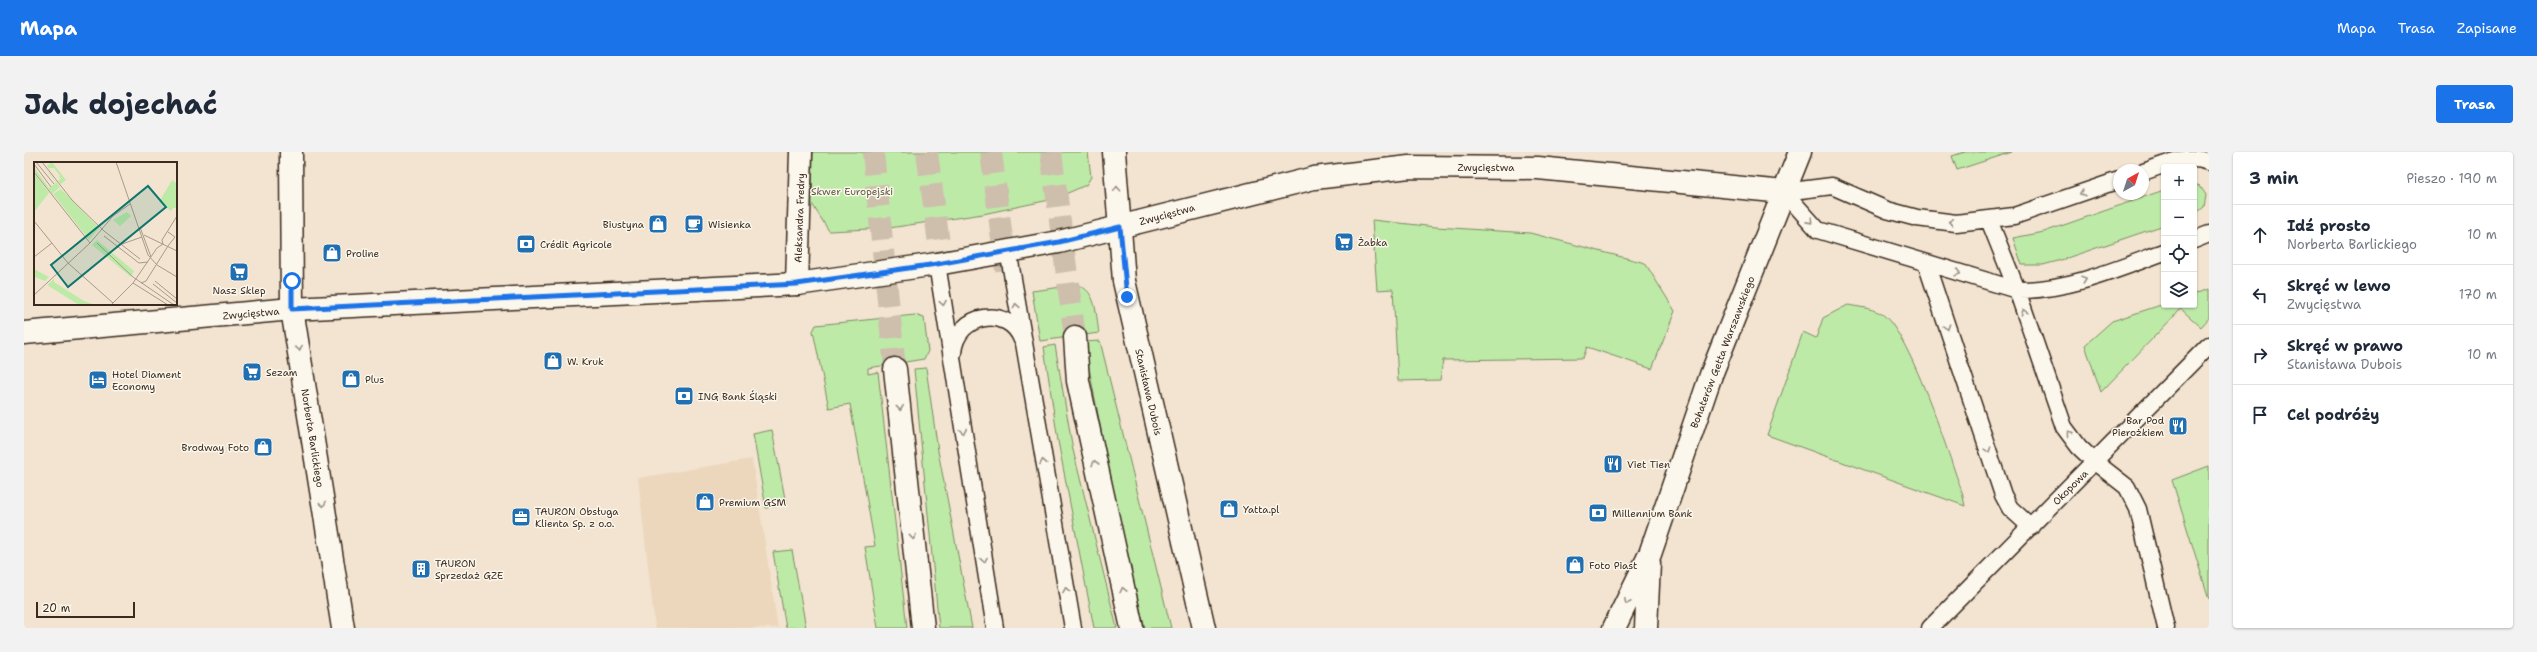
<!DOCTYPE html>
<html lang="pl">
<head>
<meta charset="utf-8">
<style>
  :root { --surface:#fff; --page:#f2f2f3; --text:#1f2937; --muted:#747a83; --line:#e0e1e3; --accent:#1a73e8 }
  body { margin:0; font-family:"Shantell Sans",sans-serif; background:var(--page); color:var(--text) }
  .controls { position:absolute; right:12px; top:12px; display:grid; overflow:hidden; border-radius:4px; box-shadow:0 1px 3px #0004 }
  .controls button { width:36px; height:36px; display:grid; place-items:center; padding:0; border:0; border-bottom:1px solid var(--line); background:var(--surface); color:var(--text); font:20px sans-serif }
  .compass { position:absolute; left:2089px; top:12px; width:36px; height:36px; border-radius:50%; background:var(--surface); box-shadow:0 1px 3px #0004; rotate:39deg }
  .scale { position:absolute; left:12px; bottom:10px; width:99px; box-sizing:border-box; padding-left:4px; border:2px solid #3b2a1e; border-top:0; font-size:11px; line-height:14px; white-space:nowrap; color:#3b2a1e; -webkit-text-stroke:3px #fbf7ec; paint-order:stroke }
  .stop { position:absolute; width:12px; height:12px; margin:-9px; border:3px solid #1a73e8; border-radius:50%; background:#fff }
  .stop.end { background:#1a73e8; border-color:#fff; box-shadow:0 1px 4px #0008 }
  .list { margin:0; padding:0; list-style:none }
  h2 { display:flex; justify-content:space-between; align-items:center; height:52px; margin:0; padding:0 16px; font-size:17px }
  h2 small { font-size:13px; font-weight:400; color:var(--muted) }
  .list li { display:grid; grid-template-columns:26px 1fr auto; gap:12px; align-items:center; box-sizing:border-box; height:60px; padding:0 16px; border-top:1px solid var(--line) }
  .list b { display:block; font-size:15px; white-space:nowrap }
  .list p { margin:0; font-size:13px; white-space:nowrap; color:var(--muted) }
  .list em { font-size:13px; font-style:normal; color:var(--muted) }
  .icon { flex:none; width:22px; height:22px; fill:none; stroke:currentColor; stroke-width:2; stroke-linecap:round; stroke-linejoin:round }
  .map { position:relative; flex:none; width:2185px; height:476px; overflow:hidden; border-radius:4px }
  header { display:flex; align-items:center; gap:24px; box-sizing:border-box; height:56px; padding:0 20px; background:var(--accent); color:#fff }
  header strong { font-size:19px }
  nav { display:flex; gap:22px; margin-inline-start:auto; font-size:14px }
  .intro { display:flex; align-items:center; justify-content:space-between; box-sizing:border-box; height:96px; padding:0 24px }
  h1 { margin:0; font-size:28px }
  .button { padding:10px 18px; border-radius:4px; background:var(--accent); color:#fff; font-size:14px; font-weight:700 }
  main { display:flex; gap:24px; padding:0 24px }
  aside { flex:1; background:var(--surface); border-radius:4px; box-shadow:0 1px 3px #0004 }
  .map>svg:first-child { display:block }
  .built { fill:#ecd7bc }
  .green { fill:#beeaa8; stroke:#7c8a63 }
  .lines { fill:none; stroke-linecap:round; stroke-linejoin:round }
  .primary-tunnel { stroke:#cdbfac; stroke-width:22; stroke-dasharray:22 11; stroke-linecap:butt }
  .lane-casing { stroke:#3b2a1e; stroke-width:19 }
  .street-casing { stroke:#3b2a1e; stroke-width:25 }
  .secondary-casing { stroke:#3b2a1e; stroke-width:25 }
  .primary-casing { stroke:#3b2a1e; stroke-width:25 }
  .lane { stroke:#fbf7ec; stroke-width:16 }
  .street { stroke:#fbf7ec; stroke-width:22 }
  .secondary { stroke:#fbf7ec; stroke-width:22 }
  .primary { stroke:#fbf7ec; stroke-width:22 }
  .oneway { stroke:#9b9085 }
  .route { stroke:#1a73e8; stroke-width:5 }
  .labels { text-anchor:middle; stroke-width:3; stroke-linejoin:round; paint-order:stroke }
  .street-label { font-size:10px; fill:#3b2a1e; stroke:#fbf7ec }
  .park-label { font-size:10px; fill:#5c5a40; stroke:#fbf7ec }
  .poi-label { font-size:10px; fill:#3b2a1e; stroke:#fbf7ec; text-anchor:start }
  .inset-road { fill:none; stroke:#a99a89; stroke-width:1 }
  .view { fill:#0f766e; fill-opacity:0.15; stroke:#0f766e; stroke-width:2 }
  .inset-edge { fill:none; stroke:#3b2a1e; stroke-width:2 }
</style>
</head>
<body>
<header>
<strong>Mapa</strong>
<nav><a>Mapa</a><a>Trasa</a><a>Zapisane</a></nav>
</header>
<div class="intro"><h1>Jak dojechać</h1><a class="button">Trasa</a></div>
<main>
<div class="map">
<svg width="2185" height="476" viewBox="0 0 2185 476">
  <rect width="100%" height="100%" fill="#f2e4d0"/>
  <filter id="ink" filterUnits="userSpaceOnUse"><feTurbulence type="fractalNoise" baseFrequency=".025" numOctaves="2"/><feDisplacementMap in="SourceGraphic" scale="8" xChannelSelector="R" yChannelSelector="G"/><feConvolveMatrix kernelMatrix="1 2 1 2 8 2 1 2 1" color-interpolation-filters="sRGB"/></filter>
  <g filter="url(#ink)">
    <path class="built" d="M728 307 754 476H631L614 326Z"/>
    <path class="green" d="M789 0H1064L1067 25 1062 33 1030 47 959 62 865 76 805 79 788 52Z
      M1941 0H1988L1933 18 1928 4Z
      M2170 32 2176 34 2182 43 2180 55 2170 63Z
      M2140 38V73L2034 109 2019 113H1998L1989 86 2020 80Z
      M1348 68 1412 75 1506 81 1621 111 1651 159 1628 217 1563 195 1559 206 1419 208 1416 228 1374 229 1369 137 1353 138Z
      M1053 133C1073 138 1072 164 1075 181L1016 189 1008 139Z
      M2185 137V166L2177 175 2157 157 2077 240 2061 193 2088 169 2140 152 2170 153V142Z
      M1824 153C1834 155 1847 156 1856 161 1884 174 1926 307 1938 340L1941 354 1743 283 1779 180 1792 186 1799 166Z
      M891 163 900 166 904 199 900 207 844 216V222L854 220 883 476H854L841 395 851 394 826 252 805 256 789 179 792 173Z
      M1076 189 1147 476H1121L1095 371 1060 190Z
      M1031 193 1049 298 1093 476H1070L1034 289 1020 195Z
      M902 216 914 299 948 476H915L890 217Z
      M748 278 762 352 742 356 729 282Z
      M2185 314V447L2148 328Z
      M768 398 782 476H762L749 400Z"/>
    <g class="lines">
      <path class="primary-tunnel" d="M849 0 871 217
        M903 0 920 130
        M967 0 982 118
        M1027 0 1051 185"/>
      <defs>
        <path id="lane" d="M2119 20C2141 13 2162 1 2185 10
          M1760 40 1794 78 1993 138C2043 139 2094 117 2140 100
          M1760 40 1808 34 1863 58 1893 66 1932 71 1990 64 2095 28
          M1965 68 1993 138 2040 275 2055 295 2071 310 2103 335 2114 357 2142 476
          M2170 88 2185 82
          M984 98 1049 476
          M1902 111 1979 343 1986 356 2007 375
          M913 112 971 476
          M929 201C932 160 986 153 998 188
          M1906 476 2185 193"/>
        <path id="street" d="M267 0 268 157 319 476
          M1090 0 1100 129 1180 476
          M773 132 777 0"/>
        <path id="secondary" d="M0 181 268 157 773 132 913 112 1035 90 1290 26 1385 15 1514 16 1760 40
          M1590 476 1626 402 1687 223 1776 0
          M1622 476 1625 411"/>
        <path id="primary" d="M1051 185 1054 229 1108 476
          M871 217 899 476"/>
      </defs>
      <use href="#lane" class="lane-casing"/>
      <use href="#street" class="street-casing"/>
      <use href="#secondary" class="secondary-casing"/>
      <use href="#primary" class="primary-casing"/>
      <use href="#lane" class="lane"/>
      <use href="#street" class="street"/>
      <use href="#secondary" class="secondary"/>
      <use href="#primary" class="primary"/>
    </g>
    <defs><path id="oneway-chevron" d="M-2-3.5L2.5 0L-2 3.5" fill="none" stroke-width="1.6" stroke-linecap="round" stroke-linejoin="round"/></defs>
    <g class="oneway">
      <use href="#oneway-chevron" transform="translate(1093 37) rotate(-93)"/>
      <use href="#oneway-chevron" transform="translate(2058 41) rotate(161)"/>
      <use href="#oneway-chevron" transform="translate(1786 69) rotate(48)"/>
      <use href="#oneway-chevron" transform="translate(1927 70) rotate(-174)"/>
      <use href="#oneway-chevron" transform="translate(1934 121) rotate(16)"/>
      <use href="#oneway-chevron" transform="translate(2060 127) rotate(-19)"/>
      <use href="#oneway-chevron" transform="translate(919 151) rotate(81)"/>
      <use href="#oneway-chevron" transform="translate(992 154) rotate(-100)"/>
      <use href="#oneway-chevron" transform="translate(2000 160) rotate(-109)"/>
      <use href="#oneway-chevron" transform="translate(1923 175) rotate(72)"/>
      <use href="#oneway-chevron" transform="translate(275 196) rotate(81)"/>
      <use href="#oneway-chevron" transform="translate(876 256) rotate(84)"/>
      <use href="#oneway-chevron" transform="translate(939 279) rotate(81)"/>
      <use href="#oneway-chevron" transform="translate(2045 281) rotate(-127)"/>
      <use href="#oneway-chevron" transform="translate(1964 298) rotate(72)"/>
      <use href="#oneway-chevron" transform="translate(1019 310) rotate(-100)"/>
      <use href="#oneway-chevron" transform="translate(1071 311) rotate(-102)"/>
      <use href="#oneway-chevron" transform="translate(299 352) rotate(81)"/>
      <use href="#oneway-chevron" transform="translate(889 385) rotate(84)"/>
      <use href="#oneway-chevron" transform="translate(960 408) rotate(81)"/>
      <use href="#oneway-chevron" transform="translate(1042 438) rotate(-100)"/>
      <use href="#oneway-chevron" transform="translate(1099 438) rotate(-103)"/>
      <use href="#oneway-chevron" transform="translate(1603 450) rotate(116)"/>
    </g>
  </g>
  <g class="lines" filter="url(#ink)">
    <path class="route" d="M268 129V157L773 132 913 112 1035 90 1096 75 1103 145"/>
  </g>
  <defs>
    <symbol id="shop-square" viewBox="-11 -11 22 22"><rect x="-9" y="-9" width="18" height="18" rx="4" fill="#1f6fb2" stroke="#fbf7ec"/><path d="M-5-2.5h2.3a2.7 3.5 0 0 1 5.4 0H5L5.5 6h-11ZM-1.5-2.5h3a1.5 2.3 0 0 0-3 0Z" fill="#fff"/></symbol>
    <symbol id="cafe-square" viewBox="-11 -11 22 22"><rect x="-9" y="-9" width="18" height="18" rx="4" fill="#1f6fb2" stroke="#fbf7ec"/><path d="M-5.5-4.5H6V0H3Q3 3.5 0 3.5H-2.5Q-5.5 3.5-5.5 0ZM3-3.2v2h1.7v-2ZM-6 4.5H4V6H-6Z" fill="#fff"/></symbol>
    <symbol id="supermarket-square" viewBox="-11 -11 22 22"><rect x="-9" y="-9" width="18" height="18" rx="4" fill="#1f6fb2" stroke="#fbf7ec"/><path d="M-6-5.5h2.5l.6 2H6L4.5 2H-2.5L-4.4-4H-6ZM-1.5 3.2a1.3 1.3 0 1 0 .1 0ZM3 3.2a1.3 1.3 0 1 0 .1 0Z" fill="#fff"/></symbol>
    <symbol id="bank-square" viewBox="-11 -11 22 22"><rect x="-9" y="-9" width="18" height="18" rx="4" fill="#1f6fb2" stroke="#fbf7ec"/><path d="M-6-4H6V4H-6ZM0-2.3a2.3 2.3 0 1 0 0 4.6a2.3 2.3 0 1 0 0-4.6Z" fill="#fff"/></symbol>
    <symbol id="hotel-square" viewBox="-11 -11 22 22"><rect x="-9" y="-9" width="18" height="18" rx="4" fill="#1f6fb2" stroke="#fbf7ec"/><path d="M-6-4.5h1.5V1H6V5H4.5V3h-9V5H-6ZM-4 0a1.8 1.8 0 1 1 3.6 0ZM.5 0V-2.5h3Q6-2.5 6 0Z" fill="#fff"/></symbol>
    <symbol id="restaurant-square" viewBox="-11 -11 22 22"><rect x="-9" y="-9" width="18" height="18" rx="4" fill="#1f6fb2" stroke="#fbf7ec"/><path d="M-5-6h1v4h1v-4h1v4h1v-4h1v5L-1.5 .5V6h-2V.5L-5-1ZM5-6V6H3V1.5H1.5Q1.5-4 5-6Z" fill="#fff"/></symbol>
    <symbol id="office-square" viewBox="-11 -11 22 22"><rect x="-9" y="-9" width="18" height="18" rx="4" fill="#1f6fb2" stroke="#fbf7ec"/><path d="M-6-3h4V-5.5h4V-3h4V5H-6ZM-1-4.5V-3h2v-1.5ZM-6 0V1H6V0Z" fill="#fff"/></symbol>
    <symbol id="building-square" viewBox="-11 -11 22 22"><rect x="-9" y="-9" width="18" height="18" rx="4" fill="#1f6fb2" stroke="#fbf7ec"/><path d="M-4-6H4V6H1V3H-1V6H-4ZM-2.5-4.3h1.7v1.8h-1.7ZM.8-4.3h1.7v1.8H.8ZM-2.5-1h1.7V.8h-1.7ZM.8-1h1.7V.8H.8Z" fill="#fff"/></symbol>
  </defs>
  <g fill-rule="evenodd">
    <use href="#shop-square" x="623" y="61" width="22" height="22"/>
    <use href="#cafe-square" x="659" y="61" width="22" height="22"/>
    <use href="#supermarket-square" x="1309" y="79" width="22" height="22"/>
    <use href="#bank-square" x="491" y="81" width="22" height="22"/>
    <use href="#shop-square" x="297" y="90" width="22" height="22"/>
    <use href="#supermarket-square" x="204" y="109" width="22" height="22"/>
    <use href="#shop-square" x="518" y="198" width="22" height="22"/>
    <use href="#supermarket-square" x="217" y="209" width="22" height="22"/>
    <use href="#shop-square" x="316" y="216" width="22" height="22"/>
    <use href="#hotel-square" x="63" y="217" width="22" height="22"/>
    <use href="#bank-square" x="649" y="233" width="22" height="22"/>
    <use href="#restaurant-square" x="2143" y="263" width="22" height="22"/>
    <use href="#shop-square" x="228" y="284" width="22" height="22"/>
    <use href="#restaurant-square" x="1578" y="301" width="22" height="22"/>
    <use href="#shop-square" x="670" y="339" width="22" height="22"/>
    <use href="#shop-square" x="1194" y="346" width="22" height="22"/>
    <use href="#bank-square" x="1563" y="350" width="22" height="22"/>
    <use href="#office-square" x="486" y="354" width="22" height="22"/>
    <use href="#shop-square" x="1540" y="402" width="22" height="22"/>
    <use href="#building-square" x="386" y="406" width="22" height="22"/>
  </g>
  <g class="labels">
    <g class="street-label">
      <text x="1462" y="19">Zwycięstwa</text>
      <text transform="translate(1143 62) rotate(-15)" y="4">Zwycięstwa</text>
      <text transform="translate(775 66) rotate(-88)" y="4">Aleksandra Fredry</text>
      <text transform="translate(227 161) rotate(-5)" y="4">Zwycięstwa</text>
      <text transform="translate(1698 200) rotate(-69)" y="4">Bohaterów Getta Warszawskiego</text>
      <text transform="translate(1125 240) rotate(77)" y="4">Stanisława Dubois</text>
      <text transform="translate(289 286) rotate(81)" y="4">Norberta Barlickiego</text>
      <text transform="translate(2046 335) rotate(-45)" y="4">Okopowa</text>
    </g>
    <g class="park-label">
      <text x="828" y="43">Skwer Europejski</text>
    </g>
    <g class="poi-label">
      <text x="620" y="76" text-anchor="end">Biustyna</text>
      <text x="684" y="76">Wisienka</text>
      <text x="1334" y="94">Żabka</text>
      <text x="516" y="96">Crédit Agricole</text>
      <text x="322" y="105">Proline</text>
      <text x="215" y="142" text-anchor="middle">Nasz Sklep</text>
      <text x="543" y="213">W. Kruk</text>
      <text x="242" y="224">Sezam</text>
      <text x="88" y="226">Hotel Diament<tspan x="88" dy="12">Economy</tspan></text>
      <text x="341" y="231">Plus</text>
      <text x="674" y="248">ING Bank Śląski</text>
      <text x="2140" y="272" text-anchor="end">Bar Pod<tspan x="2140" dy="12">Pierożkiem</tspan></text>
      <text x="225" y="299" text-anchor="end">Brodway Foto</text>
      <text x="1603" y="316">Viet Tien</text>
      <text x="695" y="354">Premium GSM</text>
      <text x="1219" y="361">Yatta.pl</text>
      <text x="511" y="363">TAURON Obsługa<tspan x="511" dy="12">Klienta Sp. z o.o.</tspan></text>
      <text x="1588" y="365">Millennium Bank</text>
      <text x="411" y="415">TAURON<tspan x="411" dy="12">Sprzedaż GZE</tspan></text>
      <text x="1565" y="417">Foto Piast</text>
    </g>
  </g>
  <g transform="translate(10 10)">
    <rect width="143" height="143" fill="#f2e4d0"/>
    <path d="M6 0 26 25 18 32 0 9V5L15 26 22 21ZM18 0 32 18 27 22 24 19 27 16 24 15 26 14 20 6H15L23 18 13 4ZM0 11 15 31 0 50ZM138 18 143 22V46H139L137 49 125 40ZM27 27 65 66 55 78 19 32ZM93 50 97 54 86 64 79 58ZM63 78 100 109 97 115 58 83ZM0 107 13 114 15 115 11 119 1 115ZM20 117V120L50 139 61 143H45L13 123Z" fill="#beeaa8"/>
    <path class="inset-road" d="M2 0 20 22M8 0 38 38 70 69 106 97M82 0 114 93 123 103 143 115M0 2 17 25M0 10 56 81M0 59 34 101 79 141M106 65 117 95M134 70 141 75 134 84M110 73 143 89M70 74 105 101 114 100M63 81 99 115 140 143M88 82 108 75M129 82 128 78 143 54M0 95 18 81M121 119 143 137M99 121 134 143M107 121 112 119 134 84M119 122 143 141M0 133 56 81 79 54 96 42M77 143 99 121 123 86 129 82"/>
    <path class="view" d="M114 24 132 45 34 125 17 103Z"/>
    <rect width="143" height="143" class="inset-edge"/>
  </g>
</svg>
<div class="controls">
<button>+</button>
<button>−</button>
<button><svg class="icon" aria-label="locate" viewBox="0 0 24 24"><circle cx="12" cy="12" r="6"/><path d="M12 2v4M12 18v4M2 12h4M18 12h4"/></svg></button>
<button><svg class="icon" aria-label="layers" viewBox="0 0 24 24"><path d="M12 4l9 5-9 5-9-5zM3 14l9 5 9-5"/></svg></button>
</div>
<svg class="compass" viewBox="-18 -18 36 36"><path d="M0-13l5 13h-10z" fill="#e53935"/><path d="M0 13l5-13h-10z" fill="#747a83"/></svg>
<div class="scale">20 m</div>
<div class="stop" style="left:268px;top:129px"></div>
<div class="stop end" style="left:1103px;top:145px"></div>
</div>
<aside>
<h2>3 min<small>Pieszo · 190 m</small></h2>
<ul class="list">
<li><svg class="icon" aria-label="ahead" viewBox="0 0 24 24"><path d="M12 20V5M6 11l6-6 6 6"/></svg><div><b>Idź prosto</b><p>Norberta Barlickiego</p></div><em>10 m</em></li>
<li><svg class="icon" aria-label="left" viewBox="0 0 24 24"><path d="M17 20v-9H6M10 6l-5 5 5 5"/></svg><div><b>Skręć w lewo</b><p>Zwycięstwa</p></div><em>170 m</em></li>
<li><svg class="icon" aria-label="right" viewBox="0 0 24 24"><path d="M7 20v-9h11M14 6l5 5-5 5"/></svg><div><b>Skręć w prawo</b><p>Stanisława Dubois</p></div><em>10 m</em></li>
<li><svg class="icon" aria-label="arrive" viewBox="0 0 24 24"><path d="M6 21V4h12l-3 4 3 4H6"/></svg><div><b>Cel podróży</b></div></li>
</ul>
</aside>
</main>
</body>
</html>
